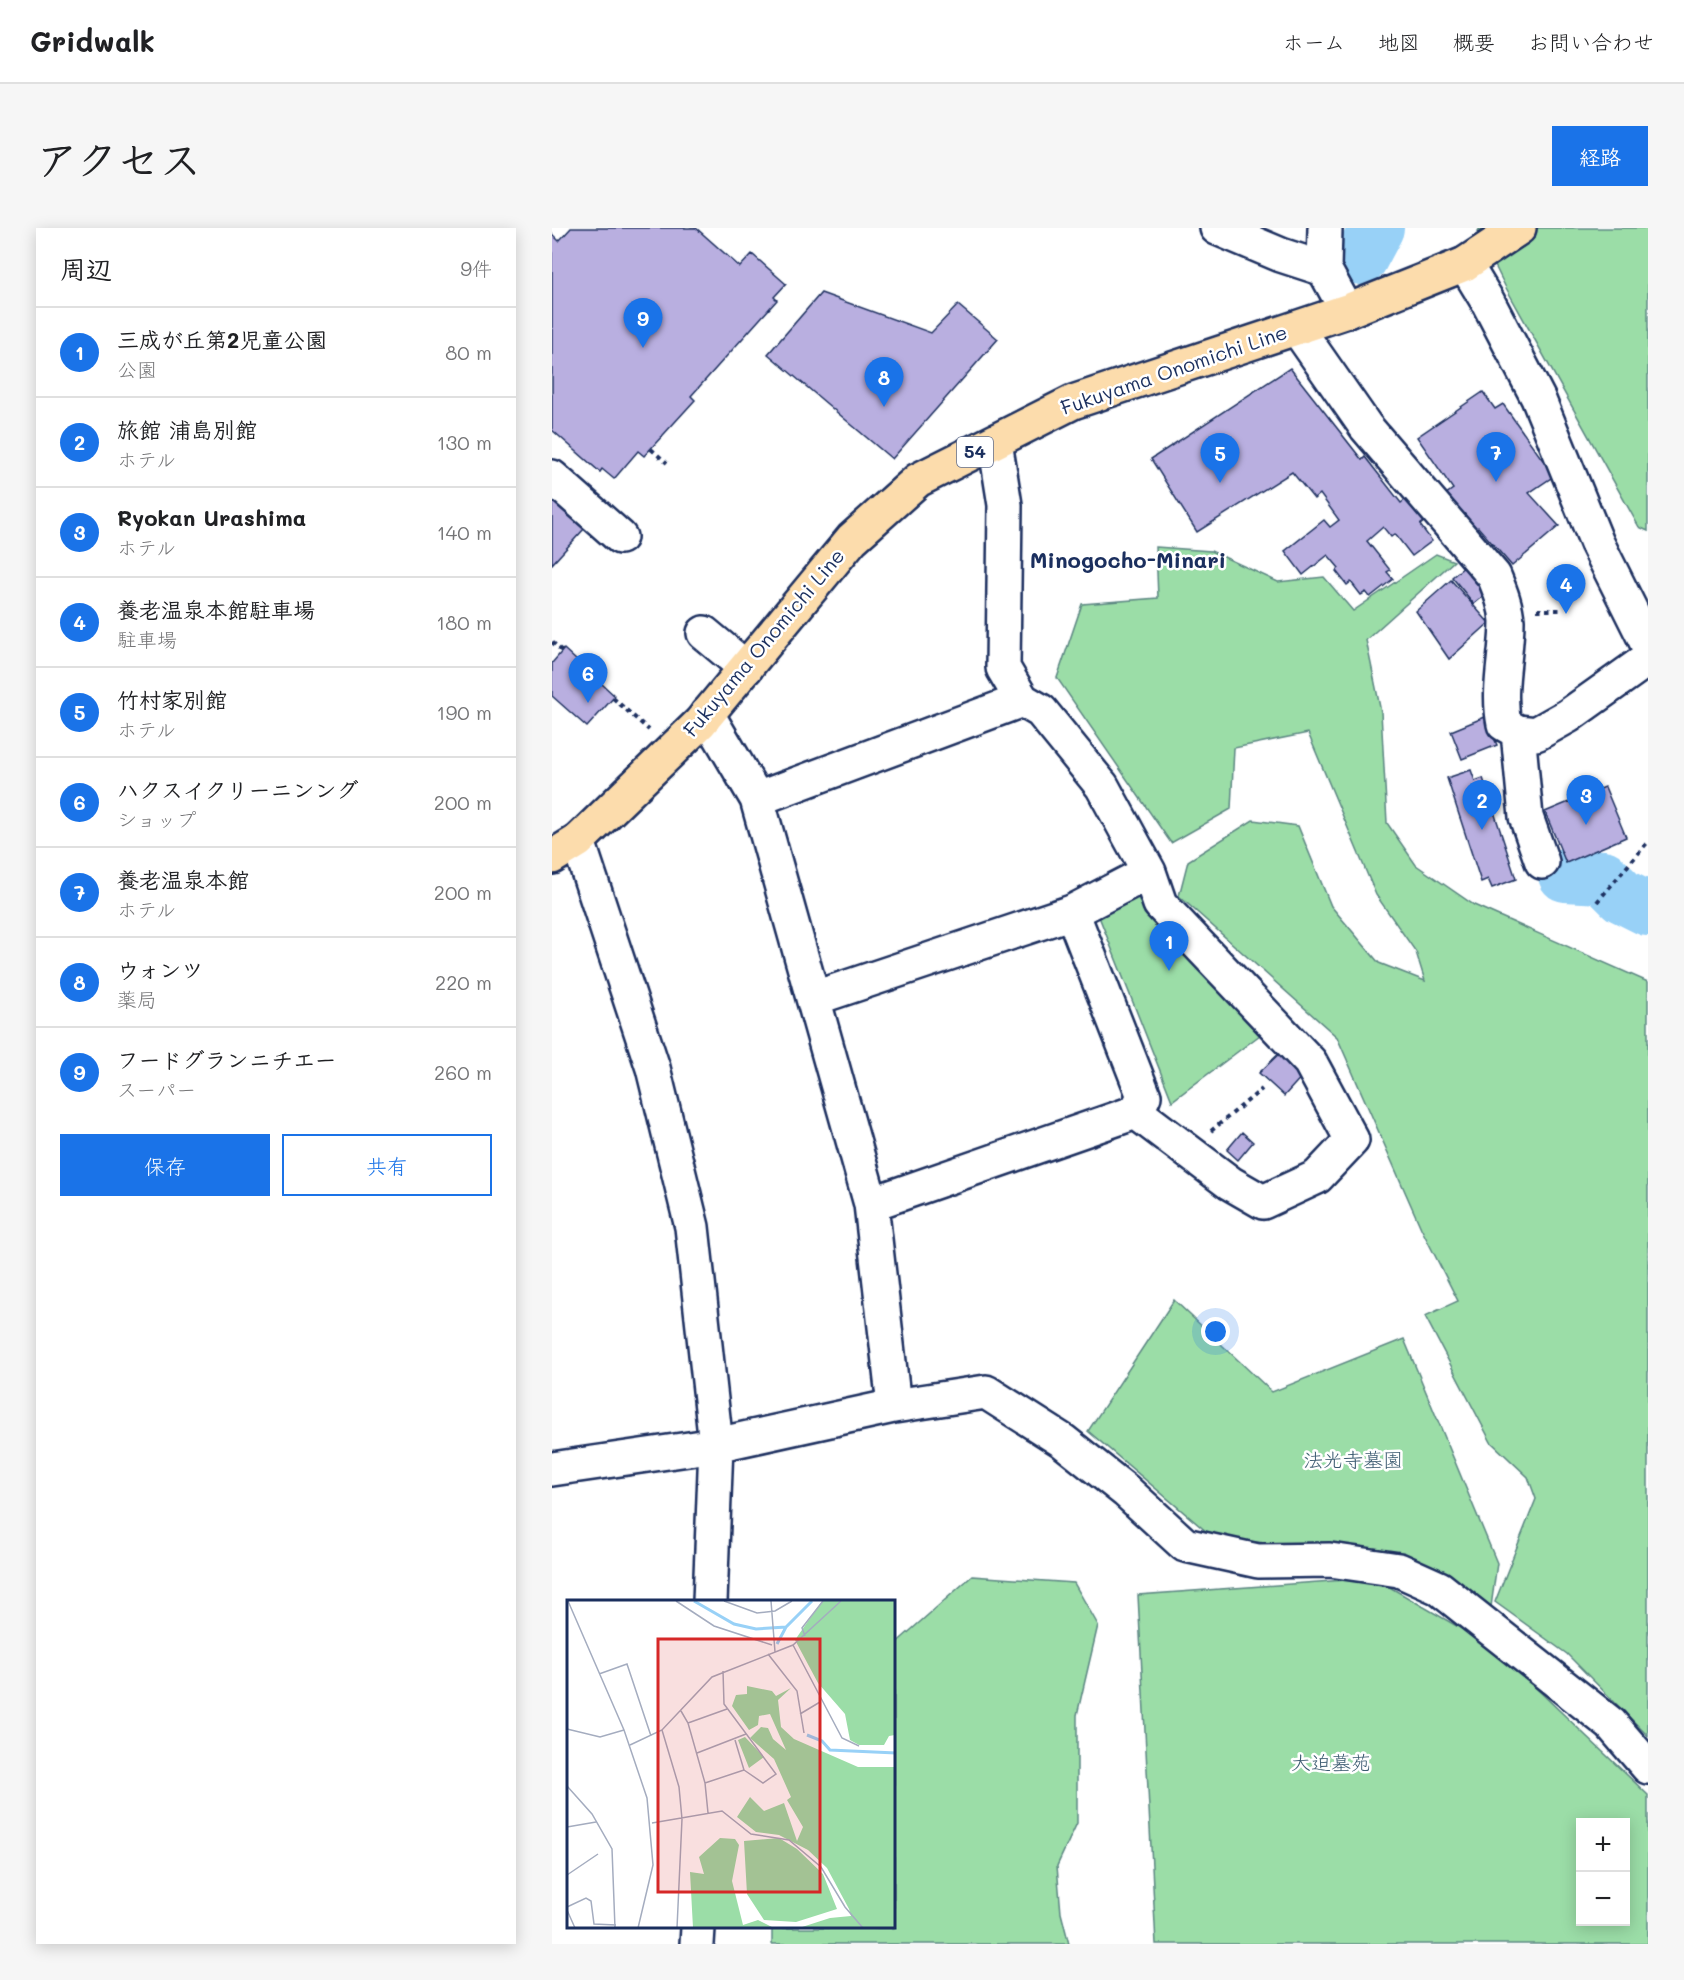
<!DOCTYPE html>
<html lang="ja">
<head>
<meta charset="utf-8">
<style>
  :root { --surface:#fff; --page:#f6f6f6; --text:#202124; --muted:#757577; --line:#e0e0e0; --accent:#1a73e8 }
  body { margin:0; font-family:Mali,"Klee One",sans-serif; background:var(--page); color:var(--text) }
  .controls { position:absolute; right:18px; bottom:18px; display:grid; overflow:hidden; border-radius:0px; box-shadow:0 3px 15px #0003 }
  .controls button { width:54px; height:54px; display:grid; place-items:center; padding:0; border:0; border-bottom:2px solid var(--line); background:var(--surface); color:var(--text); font:30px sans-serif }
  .you { position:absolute; left:664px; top:1104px; width:21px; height:21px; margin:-15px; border:4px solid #fff; border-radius:50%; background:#1a73e8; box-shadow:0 0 0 9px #1a73e833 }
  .badge { display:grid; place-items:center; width:39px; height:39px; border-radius:50%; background:var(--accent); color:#fff; font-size:20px; font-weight:700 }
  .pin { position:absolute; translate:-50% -50px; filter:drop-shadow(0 2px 3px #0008) }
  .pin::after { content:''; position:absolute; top:32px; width:21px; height:18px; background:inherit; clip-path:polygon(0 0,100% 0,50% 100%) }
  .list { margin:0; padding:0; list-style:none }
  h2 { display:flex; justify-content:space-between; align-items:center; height:78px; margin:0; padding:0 24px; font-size:26px }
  h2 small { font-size:20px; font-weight:400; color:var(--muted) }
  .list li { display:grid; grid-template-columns:39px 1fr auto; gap:18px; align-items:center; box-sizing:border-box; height:90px; padding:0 24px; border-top:2px solid var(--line) }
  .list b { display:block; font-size:22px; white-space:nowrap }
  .list p { margin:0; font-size:20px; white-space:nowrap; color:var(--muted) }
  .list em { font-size:20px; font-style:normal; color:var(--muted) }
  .actions { display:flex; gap:12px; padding:18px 24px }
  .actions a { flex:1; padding:14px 0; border:2px solid var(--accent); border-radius:0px; text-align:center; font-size:21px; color:var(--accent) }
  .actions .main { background:var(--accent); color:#fff }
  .map { position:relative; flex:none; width:1096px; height:1716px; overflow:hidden; border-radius:0px }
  header { display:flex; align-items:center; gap:36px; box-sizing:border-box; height:84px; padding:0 30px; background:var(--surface); border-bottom:2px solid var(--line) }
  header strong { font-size:28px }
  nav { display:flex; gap:33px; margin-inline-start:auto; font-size:21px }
  .intro { display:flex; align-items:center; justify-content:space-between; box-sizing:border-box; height:144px; padding:0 36px }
  h1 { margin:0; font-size:42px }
  .button { padding:15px 27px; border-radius:0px; background:var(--accent); color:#fff; font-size:21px; font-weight:700 }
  main { display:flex; gap:36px; padding:0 36px }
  aside { flex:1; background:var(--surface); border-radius:0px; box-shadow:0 3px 15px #0003 }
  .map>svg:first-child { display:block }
  .green { fill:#9bdda7; stroke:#5b8682; stroke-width:1.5; fill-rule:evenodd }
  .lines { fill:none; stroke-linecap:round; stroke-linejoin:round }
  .river { stroke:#98d1f7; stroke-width:54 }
  .building { fill:#b9afe0; stroke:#1b2f5e; stroke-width:1.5 }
  .minor-casing { stroke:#1b2f5e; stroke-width:38 }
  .major-casing { stroke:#1b2f5e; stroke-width:38 }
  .path { stroke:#1b2f5e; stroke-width:4; stroke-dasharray:4.5 4.5; stroke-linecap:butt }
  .minor { stroke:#fff; stroke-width:33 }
  .major { stroke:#fcdcac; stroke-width:33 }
  .labels { text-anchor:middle; stroke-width:5; stroke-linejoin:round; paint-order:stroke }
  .shield { fill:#fff; stroke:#5f6d8e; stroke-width:1.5 }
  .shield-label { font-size:18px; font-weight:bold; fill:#1b2f5e }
  .street-label { font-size:20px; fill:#1b2f5e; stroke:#fff }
  .park-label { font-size:20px; fill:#3b5a70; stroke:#fff }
  .quarter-label { font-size:22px; font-weight:bold; fill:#1b2f5e; stroke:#fff }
  .inset-river { fill:none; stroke:#98d1f7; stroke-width:3 }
  .inset-road { fill:none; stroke:#a4acbf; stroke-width:1.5 }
  .view { fill:#d62828; fill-opacity:0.15; stroke:#d62828; stroke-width:3 }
  .inset-edge { fill:none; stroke:#1b2f5e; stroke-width:3 }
</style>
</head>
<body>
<header>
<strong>Gridwalk</strong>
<nav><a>ホーム</a><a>地図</a><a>概要</a><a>お問い合わせ</a></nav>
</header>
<div class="intro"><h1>アクセス</h1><a class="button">経路</a></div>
<main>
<aside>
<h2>周辺<small>9件</small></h2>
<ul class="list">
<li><span class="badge">1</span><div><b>三成が丘第2児童公園</b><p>公園</p></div><em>80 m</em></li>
<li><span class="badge">2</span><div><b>旅館 浦島別館</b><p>ホテル</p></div><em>130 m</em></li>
<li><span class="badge">3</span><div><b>Ryokan Urashima</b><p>ホテル</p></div><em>140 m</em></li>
<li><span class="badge">4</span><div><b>養老温泉本館駐車場</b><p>駐車場</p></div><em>180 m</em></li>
<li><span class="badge">5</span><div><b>竹村家別館</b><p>ホテル</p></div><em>190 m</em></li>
<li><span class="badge">6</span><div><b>ハクスイクリーニンング</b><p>ショップ</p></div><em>200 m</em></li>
<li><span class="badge">7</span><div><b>養老温泉本館</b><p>ホテル</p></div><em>200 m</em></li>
<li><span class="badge">8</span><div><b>ウォンツ</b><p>薬局</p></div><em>220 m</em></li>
<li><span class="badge">9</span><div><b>フードグランニチエー</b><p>スーパー</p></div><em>260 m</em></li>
</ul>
<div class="actions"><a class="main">保存</a><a>共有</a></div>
</aside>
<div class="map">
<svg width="1096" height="1716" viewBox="0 0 1096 1716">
  <rect width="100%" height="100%" fill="#fff"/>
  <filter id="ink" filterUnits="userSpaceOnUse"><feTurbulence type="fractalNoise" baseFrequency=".0167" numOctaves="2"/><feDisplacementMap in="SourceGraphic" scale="12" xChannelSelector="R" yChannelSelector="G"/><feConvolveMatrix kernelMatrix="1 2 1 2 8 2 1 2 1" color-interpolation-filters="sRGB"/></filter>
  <g filter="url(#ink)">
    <path class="green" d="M928 0H1096V303L1087 299 953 58 926 3Z
      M604 319 659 323 726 354 772 349 801 383 884 326 902 333 814 412 829 484 835 595 864 637 922 677 1096 754V1508L1015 1426 943 1374 984 1271 976 1249 939 1214 873 1088 906 1073 869 1000 785 809 627 668 636 633 701 592 746 598 779 678 827 735 873 753 864 724 824 667 756 505 682 520 679 581 619 615 505 450 530 376 606 370Z
      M593 662 716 801 620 873 546 686Z
      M622 1072 720 1164 852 1111 945 1335 938 1386 767 1320 662 1310 536 1203Z
      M420 1348 522 1355 546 1397 525 1487V1595L505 1638 509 1685 517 1716H220V1700H342V1417Z
      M822 1350 941 1419 1096 1567V1716H604L586 1367ZM1028 1594H1074V1694H1028Z"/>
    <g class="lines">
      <path class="river" d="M809 30 825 0
        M1013 647 1051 649 1070 668 1096 681"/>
    </g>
    <path class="building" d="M19 0H144L188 39 200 26 234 56 222 69 225 72 139 168 143 172 92 228 86 223 62 251 50 241 48 244 0 202V6L7 13Z
      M269 65 379 105 406 77 446 111 340 231 216 126Z
      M738 140 810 232 813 229 849 275 858 268 876 291 868 297 880 313 860 328 843 306 839 309 831 299 815 313 838 342 835 344 841 351 818 369 814 364 809 367 799 354 795 357 784 343 787 340 776 327 751 347 733 323 772 292 778 299 787 292 768 266 762 271 740 244 645 304 599 231Z
      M931 164 943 181 951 176 1002 248 977 265 1007 298 960 338 926 299 920 304 890 269 901 261 865 209Z
      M0 272 32 301 0 336Z
      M919 333 938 363 922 376 900 349Z
      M899 352 937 395 897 431 864 383Z
      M12 421 63 468 35 499 0 468V435Z
      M933 489 945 517 910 531 899 503Z
      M919 542 923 553 931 550 964 651 940 660 936 651 929 654 895 550Z
      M1053 559 1074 609 1014 635 993 584Z
      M734 819 753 845 732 868 707 845Z
      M690 904 701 914 686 932 675 922Z"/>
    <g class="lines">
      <defs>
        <path id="minor" d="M665 0 729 27 772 41
          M773 0 772 41 795 83
          M913 36 936 74 986 170 1045 315 1096 417
          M745 100 814 199 942 348C948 363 954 377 955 393 955 428 945 461 952 496L966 504 974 589 990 634
          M443 214 453 277 451 440 470 472 489 483 550 558 597 644 608 676 758 834 800 912 765 949 711 974 678 955 584 884
          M0 249 68 309
          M152 405 194 440
          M155 486 205 571 319 976 342 1178
          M966 504 984 506 1016 488 1096 431
          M205 571 470 472
          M26 613 101 840 140 999 164 1217 158 1374
          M263 770 520 684 597 644
          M319 976 584 884 592 868 520 684
          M0 1241 164 1217 342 1178 434 1164 511 1213 574 1263 633 1317 706 1333 778 1332 847 1342 887 1360 1059 1496 1096 1539
          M145 1716 146 1700"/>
        <path id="major" d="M0 629 26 613 148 495 300 311 366 252 521 174 795 83 913 36 967 0"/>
      </defs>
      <use href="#minor" class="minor-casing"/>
      <use href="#major" class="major-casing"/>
      <path class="path" d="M99 221 115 235
        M985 382H1012
        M0 414 11 424
        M61 470 97 502
        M1045 674 1095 615
        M659 903 710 861"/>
      <use href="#minor" class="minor"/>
      <use href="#major" class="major"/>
    </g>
  </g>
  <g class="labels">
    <rect class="shield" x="405" y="209" width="36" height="30" rx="4.5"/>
    <g class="shield-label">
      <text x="423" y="230">54</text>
    </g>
    <g class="street-label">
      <text transform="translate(622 142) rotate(-19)" y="7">Fukuyama Onomichi Line</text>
      <text transform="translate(212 415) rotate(-50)" y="7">Fukuyama Onomichi Line</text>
    </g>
    <g class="park-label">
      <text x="801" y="1239">法光寺墓園</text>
      <text x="779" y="1542">大迫墓苑</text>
    </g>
    <g class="quarter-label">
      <text x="576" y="340">Minogocho-Minari</text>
    </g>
  </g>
  <g transform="translate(15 1372)">
    <rect width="328" height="328" fill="#fff"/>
    <path d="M255 1H328V135L322 136 317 145H292L283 140 278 114 251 83 228 40ZM180 86 205 91 209 96 224 88 211 100 214 127 227 139 291 167H328V328H232L263 318 284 316 282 309 260 268 241 250 212 235 189 232 170 217 183 197 197 211 217 203 230 241 236 227 220 200 224 197 207 159 183 138 194 127 201 128 206 139 219 150 203 114 192 116 191 125 182 130 165 106 169 95 180 94ZM178 137 197 157 182 168 171 140ZM153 238 168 239 172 245 165 281 176 325 191 320 207 328H126L123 272 137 274 132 257ZM212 238 230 249 256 274 270 309 229 322 197 320 180 294 177 241Z" fill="#9bdda7"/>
    <path class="inset-river" d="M127 1 167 24 189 29 219 27 245 1M210 44 219 27M240 135 255 141 263 150 329 153"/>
    <path class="inset-road" d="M1 1 57 130 80 198 86 265 71 328M109 1 147 26 205 45M157 1 190 13 208 11 225 1M204 1 208 52M238 36 235 28 256 1M226 45 275 138 292 146M201 54 230 91 237 133M156 71 157 104 209 174 196 183 177 170M32 74 60 64 84 136M114 111 121 123 138 183 141 213M233 114 253 102M121 123 160 109M0 129 33 137 57 130M95 130 112 187 115 219 110 328M63 145 95 130 145 77 226 45 274 1M130 153 179 134M138 183 177 170 168 140M0 186 25 214 45 249 48 328M85 223 155 211 184 234 222 240 254 267 278 307 296 328M0 227 29 222M0 275 31 254M0 307 19 298 24 301 27 324 49 325M0 310 8 328"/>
    <path class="view" d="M91 39H253V292H91Z"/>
    <rect width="328" height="328" class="inset-edge"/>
  </g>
</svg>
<div class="controls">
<button>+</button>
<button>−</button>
</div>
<div class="you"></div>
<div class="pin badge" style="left:617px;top:743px">1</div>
<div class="pin badge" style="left:930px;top:602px">2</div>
<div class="pin badge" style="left:1034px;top:597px">3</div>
<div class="pin badge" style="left:1014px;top:386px">4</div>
<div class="pin badge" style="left:668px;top:255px">5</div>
<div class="pin badge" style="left:36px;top:475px">6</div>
<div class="pin badge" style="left:944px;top:254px">7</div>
<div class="pin badge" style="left:332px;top:179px">8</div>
<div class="pin badge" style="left:91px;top:120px">9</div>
</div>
</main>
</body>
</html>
